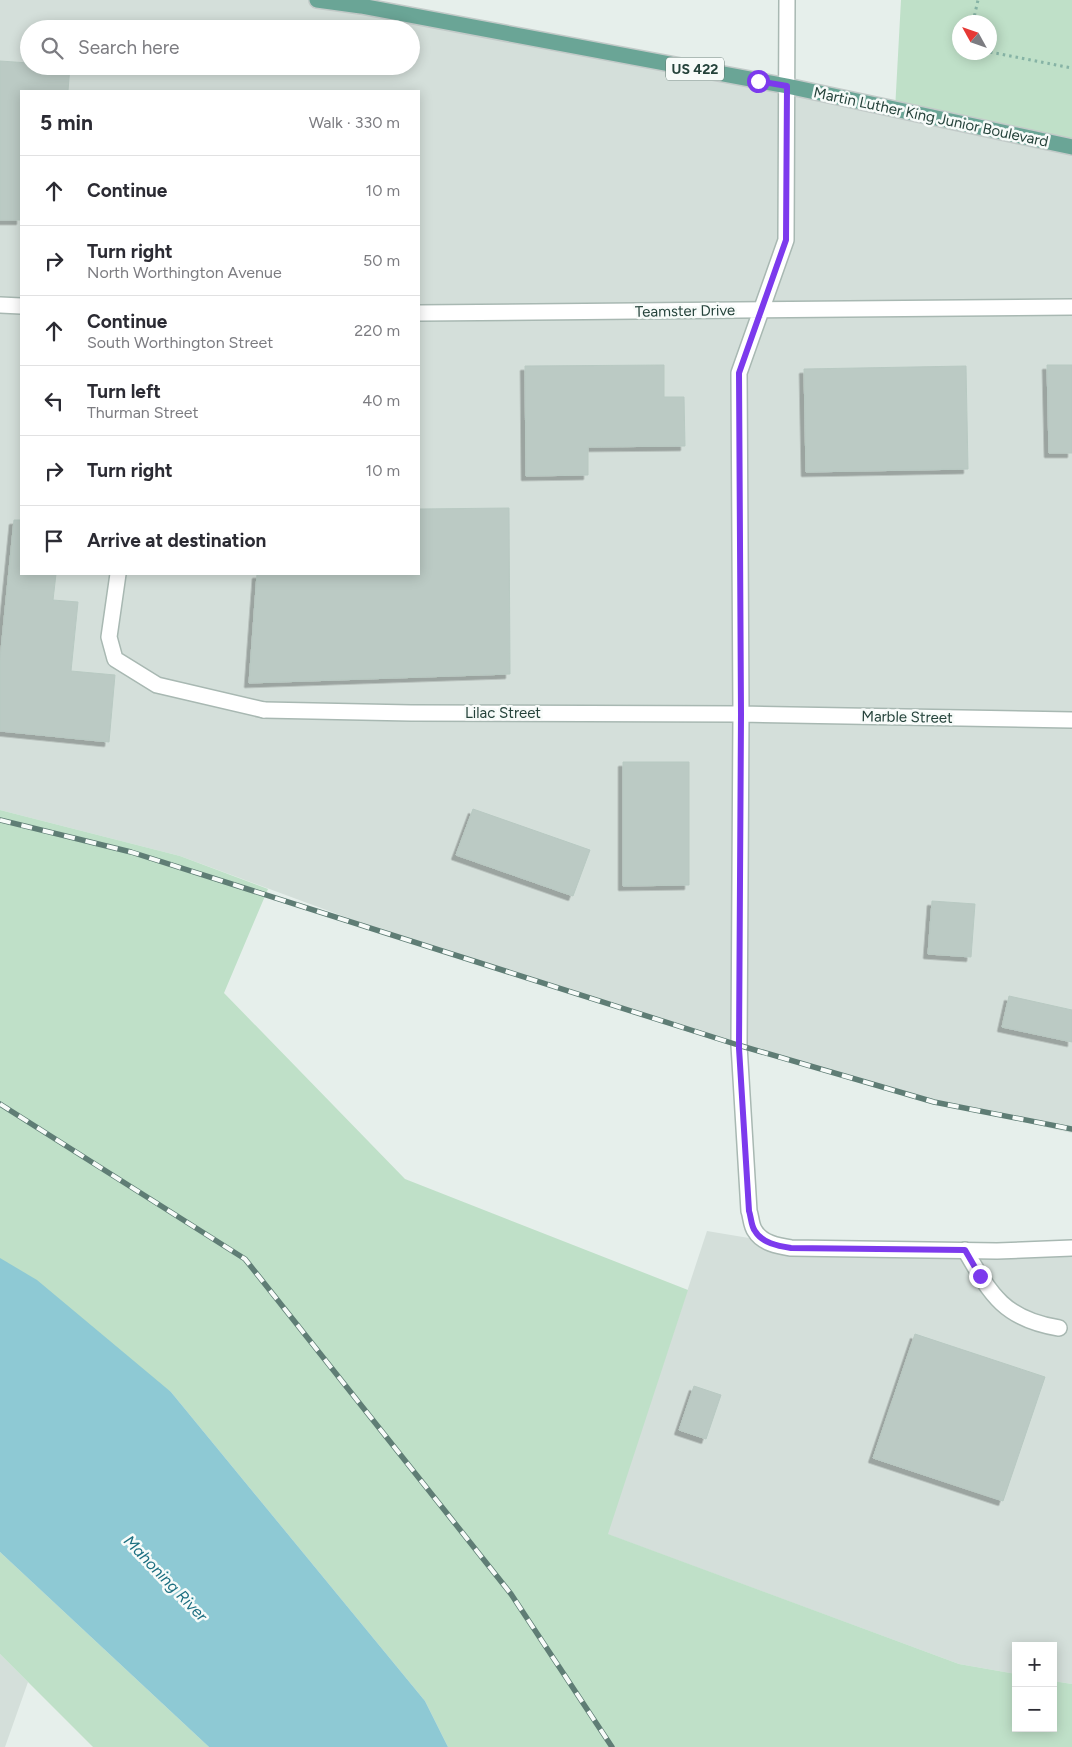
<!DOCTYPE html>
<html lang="en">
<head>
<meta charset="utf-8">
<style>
  :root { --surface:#fff; --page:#f2f2f3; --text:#2b2b33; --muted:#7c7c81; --line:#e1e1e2 }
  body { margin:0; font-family:Figtree,sans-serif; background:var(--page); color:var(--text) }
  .controls { position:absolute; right:15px; bottom:15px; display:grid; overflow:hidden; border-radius:0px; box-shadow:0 2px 12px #0003 }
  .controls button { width:45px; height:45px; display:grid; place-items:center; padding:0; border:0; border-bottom:1px solid var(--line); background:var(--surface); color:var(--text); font:25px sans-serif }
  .compass { position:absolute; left:952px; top:15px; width:45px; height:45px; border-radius:50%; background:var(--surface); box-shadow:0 2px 12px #0003; rotate:310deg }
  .stop { position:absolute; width:15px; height:15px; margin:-11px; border:4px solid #7c3aed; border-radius:50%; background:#fff }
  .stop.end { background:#7c3aed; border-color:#fff; box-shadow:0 1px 5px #0008 }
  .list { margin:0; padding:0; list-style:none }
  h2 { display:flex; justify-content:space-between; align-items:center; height:65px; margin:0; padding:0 20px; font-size:21px }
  h2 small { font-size:16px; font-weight:400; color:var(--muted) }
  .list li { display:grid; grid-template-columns:32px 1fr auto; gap:15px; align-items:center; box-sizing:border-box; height:70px; padding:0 20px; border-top:1px solid var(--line) }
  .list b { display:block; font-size:19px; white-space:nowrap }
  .list p { margin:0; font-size:16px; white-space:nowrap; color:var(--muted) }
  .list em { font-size:16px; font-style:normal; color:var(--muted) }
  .icon { flex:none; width:28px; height:28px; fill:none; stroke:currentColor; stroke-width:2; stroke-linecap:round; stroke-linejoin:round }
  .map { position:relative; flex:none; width:1072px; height:1747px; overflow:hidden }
  .search { position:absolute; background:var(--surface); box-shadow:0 2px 12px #0003; left:20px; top:20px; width:400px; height:55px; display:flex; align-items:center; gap:12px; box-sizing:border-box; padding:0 18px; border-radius:28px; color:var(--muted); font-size:19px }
  .panel { position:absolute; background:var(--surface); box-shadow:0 2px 12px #0003; left:20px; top:90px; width:400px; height:485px; border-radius:0px }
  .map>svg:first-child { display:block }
  .built { fill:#d4dfda; fill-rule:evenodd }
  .green { fill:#bfe0c8; fill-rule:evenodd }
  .water { fill:#8ec9d4 }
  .building { fill:#bbcac4; stroke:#b8c9c2; filter:url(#shadow) }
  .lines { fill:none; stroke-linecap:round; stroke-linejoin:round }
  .service-casing { stroke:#a8b8b2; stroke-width:18 }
  .minor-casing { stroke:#a8b8b2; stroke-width:18 }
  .primary-casing { stroke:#c2cac8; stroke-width:18 }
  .path { stroke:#86b3a5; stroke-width:3; stroke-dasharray:2.5 4; stroke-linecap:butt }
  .service { stroke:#fff; stroke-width:15 }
  .minor { stroke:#fff; stroke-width:15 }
  .primary { stroke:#6aa596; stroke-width:15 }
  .rail-casing { stroke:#5f7d75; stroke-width:5.5 }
  .rail { stroke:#f7fbf9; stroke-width:4; stroke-dasharray:11; stroke-linecap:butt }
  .route { stroke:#7c3aed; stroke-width:6 }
  .labels { text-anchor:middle; stroke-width:5; stroke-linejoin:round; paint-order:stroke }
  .shield { fill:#f7fbf9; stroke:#637a73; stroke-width:1 }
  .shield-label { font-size:14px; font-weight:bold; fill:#24423a }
  .street-label { font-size:15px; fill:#24423a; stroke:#f7fbf9 }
  .water-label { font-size:16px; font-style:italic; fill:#1c6f80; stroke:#f7fbf9 }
</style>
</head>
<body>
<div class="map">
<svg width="1072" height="1747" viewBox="0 0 1072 1747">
  <defs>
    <filter id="shadow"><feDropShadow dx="-4.5" dy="4.5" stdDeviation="0" flood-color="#0004"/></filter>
  </defs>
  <rect width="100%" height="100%" fill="#e6efeb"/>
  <path class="built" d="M0 0H317L1072 147V1133L954 1106 739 1048 437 951 180 856 0 810ZM29 29H411V66H29ZM21 91H419V574H21Z
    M707 1231 767 1241 1072 1248V1684L1053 1681V1646H1016V1674L959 1664 607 1534Z
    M0 1654 28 1682 5 1747H0Z"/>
  <path class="green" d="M901 0H1072V147L895 110ZM960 22H990V52H960Z
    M0 810 180 856 268 889 224 993 405 1179 688 1290 608 1534 959 1664 1016 1674V1728H1053V1681L1072 1684V1747H448L425 1701 171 1392 0 1279Z
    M0 1552 209 1747H93L0 1654Z"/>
  <path class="water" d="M0 1258 37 1280 171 1392 425 1701 448 1747H209L0 1552Z"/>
  <path class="building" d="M0 61 29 63V66H70L68 91H21V220H0Z
    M664 365V397H684L685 446 588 447V475L526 476 525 366Z
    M1047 365H1072V453H1049Z
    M966 366 968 469 806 472 804 369Z
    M509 508 510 674 249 683 257 574H419V509Z
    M14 520H21V574H56L53 600 78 602 71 671 115 675 109 742 0 731V660Z
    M623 762H689V885L623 886Z
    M473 809 590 850 573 896 456 855Z
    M932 901 975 904 971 957 928 954Z
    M1009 996 1072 1010V1042L1002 1027Z
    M915 1334 1045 1377 1003 1501 873 1458Z
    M694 1386 721 1395 706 1439 679 1430Z"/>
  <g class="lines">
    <defs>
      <path id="service" d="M118 574 109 637 115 659 157 685 264 710
        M965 1250C991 1295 1004 1319 1059 1328"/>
      <path id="minor" d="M787 0 786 240 739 373 741 714 739 1045 749 1211C751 1216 751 1226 755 1231 762 1243 778 1246 791 1248L997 1251 1072 1248
        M0 305 21 306
        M419 313 1072 307
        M264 710 411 713 741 714 1072 720"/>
      <path id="primary" d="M317 0 361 6 787 86 1072 147"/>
    </defs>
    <use href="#service" class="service-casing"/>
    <use href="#minor" class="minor-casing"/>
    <use href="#primary" class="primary-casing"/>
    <path class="path" d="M973 22 978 0
      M990 52 1072 68"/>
    <use href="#service" class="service"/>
    <use href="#minor" class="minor"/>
    <use href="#primary" class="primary"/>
    <defs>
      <path id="rail" d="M0 820 131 852 738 1045 934 1102 1072 1129
        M0 1104 245 1259 511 1594 612 1747"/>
    </defs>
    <use href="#rail" class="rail-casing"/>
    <use href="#rail" class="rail"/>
  </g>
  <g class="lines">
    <path class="route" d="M758 81 787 86 786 240 739 373 741 714 739 1048 749 1211C751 1216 751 1226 755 1231 762 1243 778 1246 791 1248L965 1250 980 1276"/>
  </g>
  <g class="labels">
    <rect class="shield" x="666" y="57.5" width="58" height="23" rx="4"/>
    <g class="shield-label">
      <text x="695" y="74">US 422</text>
    </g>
    <g class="street-label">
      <text transform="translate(931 117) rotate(12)" y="5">Martin Luther King Junior Boulevard</text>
      <text transform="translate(685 311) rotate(-1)" y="5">Teamster Drive</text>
      <text x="503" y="718">Lilac Street</text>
      <text transform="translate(907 717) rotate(1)" y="5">Marble Street</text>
    </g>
    <g class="water-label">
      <text transform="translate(166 1578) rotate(46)" y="6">Mahoning River</text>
    </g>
  </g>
</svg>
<div class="controls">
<button>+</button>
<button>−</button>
</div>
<svg class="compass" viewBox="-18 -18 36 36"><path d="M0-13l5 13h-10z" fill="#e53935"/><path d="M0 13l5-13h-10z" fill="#7c7c81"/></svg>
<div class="stop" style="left:758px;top:81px"></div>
<div class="stop end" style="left:980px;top:1276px"></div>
<div class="search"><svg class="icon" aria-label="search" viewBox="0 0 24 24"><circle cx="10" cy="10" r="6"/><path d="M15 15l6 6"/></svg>Search here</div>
<section class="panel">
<h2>5 min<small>Walk · 330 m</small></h2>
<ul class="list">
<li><svg class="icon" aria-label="ahead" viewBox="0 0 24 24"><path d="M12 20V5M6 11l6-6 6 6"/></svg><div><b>Continue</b></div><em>10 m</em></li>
<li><svg class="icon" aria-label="right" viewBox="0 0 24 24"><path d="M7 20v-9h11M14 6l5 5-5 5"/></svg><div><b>Turn right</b><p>North Worthington Avenue</p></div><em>50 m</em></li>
<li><svg class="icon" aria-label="ahead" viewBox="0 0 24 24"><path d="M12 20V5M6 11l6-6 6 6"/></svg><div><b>Continue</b><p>South Worthington Street</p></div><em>220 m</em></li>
<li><svg class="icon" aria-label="left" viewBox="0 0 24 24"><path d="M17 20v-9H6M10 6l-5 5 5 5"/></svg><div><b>Turn left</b><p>Thurman Street</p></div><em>40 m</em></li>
<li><svg class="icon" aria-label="right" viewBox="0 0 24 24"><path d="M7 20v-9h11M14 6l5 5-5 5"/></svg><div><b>Turn right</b></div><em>10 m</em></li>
<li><svg class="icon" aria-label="arrive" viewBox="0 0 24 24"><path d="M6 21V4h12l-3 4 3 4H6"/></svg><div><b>Arrive at destination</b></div></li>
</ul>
</section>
</div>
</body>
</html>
